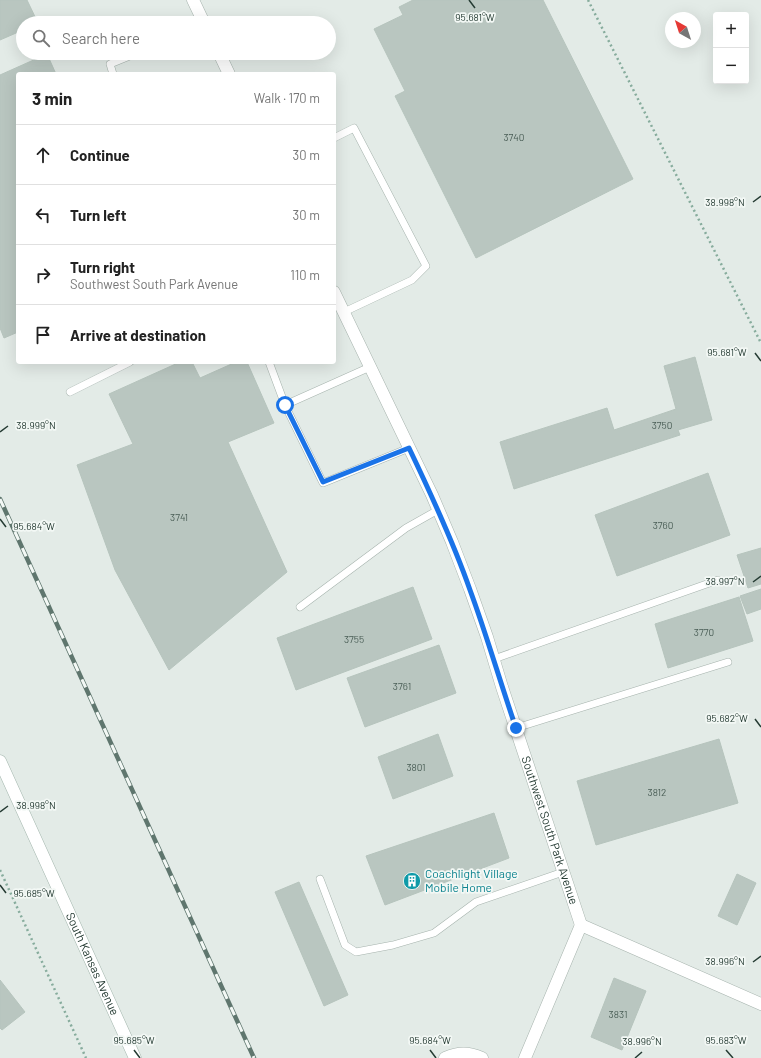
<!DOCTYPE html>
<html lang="en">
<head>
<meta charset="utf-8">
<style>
  :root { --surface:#fff; --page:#f2f2f2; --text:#222; --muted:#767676; --line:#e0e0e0 }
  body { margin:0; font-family:Barlow,sans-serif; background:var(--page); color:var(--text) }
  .controls { position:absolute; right:12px; top:12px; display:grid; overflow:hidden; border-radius:4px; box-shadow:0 4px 16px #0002 }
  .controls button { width:36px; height:36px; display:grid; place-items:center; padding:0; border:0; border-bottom:1px solid var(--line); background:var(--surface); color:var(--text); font:20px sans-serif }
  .compass { position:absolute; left:665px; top:12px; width:36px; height:36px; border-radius:50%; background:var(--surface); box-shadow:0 4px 16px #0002; rotate:321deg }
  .stop { position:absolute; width:12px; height:12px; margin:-9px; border:3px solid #1a73e8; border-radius:50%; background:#fff }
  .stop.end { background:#1a73e8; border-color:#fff; box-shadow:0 1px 4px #0008 }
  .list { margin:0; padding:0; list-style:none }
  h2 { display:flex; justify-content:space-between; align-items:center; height:52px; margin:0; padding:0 16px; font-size:17px }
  h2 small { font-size:13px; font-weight:400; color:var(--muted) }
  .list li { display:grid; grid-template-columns:26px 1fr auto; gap:12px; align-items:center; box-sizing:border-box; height:60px; padding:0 16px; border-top:1px solid var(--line) }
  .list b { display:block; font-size:15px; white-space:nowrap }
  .list p { margin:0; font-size:13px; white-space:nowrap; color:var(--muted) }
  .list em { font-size:13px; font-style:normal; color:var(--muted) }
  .icon { flex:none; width:22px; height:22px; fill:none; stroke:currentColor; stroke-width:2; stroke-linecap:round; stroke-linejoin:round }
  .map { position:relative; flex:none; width:761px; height:1058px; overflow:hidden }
  .search { position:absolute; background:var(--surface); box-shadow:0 4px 16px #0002; left:16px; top:16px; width:320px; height:44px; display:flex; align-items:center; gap:10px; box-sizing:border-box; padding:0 14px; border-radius:22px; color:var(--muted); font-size:15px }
  .panel { position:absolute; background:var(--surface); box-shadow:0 4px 16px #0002; left:16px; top:72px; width:320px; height:292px; border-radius:4px }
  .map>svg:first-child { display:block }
  .building { fill:#b9c6c0; stroke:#b6c4bd }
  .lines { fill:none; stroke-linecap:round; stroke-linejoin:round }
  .lane-casing { stroke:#a6b3ad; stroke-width:8 }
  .street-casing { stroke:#a6b3ad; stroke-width:13 }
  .secondary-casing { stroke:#a3b6ad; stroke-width:13 }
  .path { stroke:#87ac9d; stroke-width:2.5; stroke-dasharray:2 3; stroke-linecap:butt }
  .lane { stroke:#fff; stroke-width:7 }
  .street { stroke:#fff; stroke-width:12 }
  .secondary { stroke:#fff; stroke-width:12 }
  .rail-casing { stroke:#5f766e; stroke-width:4.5 }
  .rail { stroke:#f3f8f5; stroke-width:3; stroke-dasharray:9; stroke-linecap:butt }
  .route { stroke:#1a73e8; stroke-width:5 }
  .ticks { fill:none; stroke:#253b33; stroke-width:1.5 }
  .labels { text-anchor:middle; stroke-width:3.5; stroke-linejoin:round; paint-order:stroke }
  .number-label { font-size:10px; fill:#4a5e56 }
  .street-label { font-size:12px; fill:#253b33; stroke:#f3f8f5 }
  .culture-label { font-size:12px; fill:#0d838f; stroke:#f3f8f5; text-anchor:start }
  .ticks-label { font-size:10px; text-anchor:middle; fill:#253b33; stroke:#f3f8f5; stroke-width:3.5; stroke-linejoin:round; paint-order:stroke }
</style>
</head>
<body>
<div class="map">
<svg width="761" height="1058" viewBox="0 0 761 1058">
  <rect width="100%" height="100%" fill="#e3ebe7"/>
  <path class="building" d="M0 0H27L38 23H23V30L0 40Z
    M413 0H543L633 179 476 258 395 96 405 91 374 29 403 15 399 7Z
    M47 54 56 74H18V332L4 338 0 328V75Z
    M695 357 712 420 678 430 680 435 514 489 500 442 607 408 614 430 676 409 664 366Z
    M180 362H192L200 378 236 362H247L274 423 228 442 287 572 169 670 115 570 77 465 133 444 109 394Z
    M708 473 730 535 617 576 595 515Z
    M761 548V584L748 588 737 555Z
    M413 587 432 639 296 690 277 638Z
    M761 589V609L747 614 740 596Z
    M739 597 753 641 668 668 655 624Z
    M439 645 456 693 365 727 347 678Z
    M438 734 453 776 393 799 378 757Z
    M719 739 738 803 596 845 577 781Z
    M494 813 509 858 385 905 366 856Z
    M737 874 756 883 737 925 718 916Z
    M299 882 348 995 324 1006 275 892Z
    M614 978 646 991 622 1050 591 1037Z
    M0 980 25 1012 2 1030 0 1028Z"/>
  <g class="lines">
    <defs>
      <path id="lane" d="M113 74 110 64 137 53
        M334 138 354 128 426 266 412 280 344 312
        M269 362 285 405
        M370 367 285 405 323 483 409 448
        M70 392 130 362
        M300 607 406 528 438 510
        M494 659 718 580
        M516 728 728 662
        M320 879 345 945 356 952 393 945 434 933 476 902 563 872"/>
      <g id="street">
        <path d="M193 0 204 23"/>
        <path d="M219 53 229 74"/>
        <path id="s1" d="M334 292 432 495 452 542 470 589 487 637 502 687 581 925"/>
        <path d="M581 925 761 1004"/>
        <path d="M445 1058C459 1052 468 1052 482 1058"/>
        <path d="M525 1058 581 925"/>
      </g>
      <g id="secondary">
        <path id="s2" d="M0 761 135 1058"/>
      </g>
    </defs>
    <use href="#lane" class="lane-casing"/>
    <use href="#street" class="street-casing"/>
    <use href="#secondary" class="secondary-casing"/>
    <path class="path" d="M588 0 761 343
      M0 870 86 1058"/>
    <use href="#lane" class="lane"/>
    <use href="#street" class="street"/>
    <use href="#secondary" class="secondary"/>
    <defs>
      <path id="rail" d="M0 499 254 1058"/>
    </defs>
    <use href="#rail" class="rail-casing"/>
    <use href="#rail" class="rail"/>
  </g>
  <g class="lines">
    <path class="route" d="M285 405 323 482 409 448C431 494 453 541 470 590 487 636 500 682 516 728"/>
  </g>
  <path class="ticks" d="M469 0 475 8M753 202 761 196M755 353 761 361M0 432 8 426M0 519 6 527M753 582 761 576M755 719 761 727M0 812 8 806M0 885 6 893M753 962 761 956M134 1050 140 1058M430 1050 436 1058M726 1050 733 1058M635 1058 642 1052"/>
  <defs>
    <symbol id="building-disc" viewBox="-11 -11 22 22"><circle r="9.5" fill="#0f9aa8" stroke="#f3f8f5"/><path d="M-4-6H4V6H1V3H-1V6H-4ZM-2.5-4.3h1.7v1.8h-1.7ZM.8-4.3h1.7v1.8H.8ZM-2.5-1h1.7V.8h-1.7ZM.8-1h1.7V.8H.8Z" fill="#fff"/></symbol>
  </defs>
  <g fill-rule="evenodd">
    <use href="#building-disc" x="402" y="871" width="20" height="20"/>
  </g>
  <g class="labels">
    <g class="number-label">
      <text x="514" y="141">3740</text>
      <text x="662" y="429">3750</text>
      <text x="179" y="521">3741</text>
      <text x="663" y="529">3760</text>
      <text x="704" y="636">3770</text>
      <text x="354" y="643">3755</text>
      <text x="402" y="690">3761</text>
      <text x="416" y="771">3801</text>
      <text x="657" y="796">3812</text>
      <text x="618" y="1018">3831</text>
    </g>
    <g class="street-label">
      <text dy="4" stroke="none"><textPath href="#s1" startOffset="581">Southwest South Park Avenue</textPath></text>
      <text dy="4" stroke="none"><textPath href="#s2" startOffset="223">South Kansas Avenue</textPath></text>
    </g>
    <g class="culture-label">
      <text x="425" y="878">Coachlight Village<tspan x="425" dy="14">Mobile Home</tspan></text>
    </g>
  </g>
  <g class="ticks-label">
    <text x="475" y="21">95.681°W</text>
    <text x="725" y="206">38.998°N</text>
    <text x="727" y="356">95.681°W</text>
    <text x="36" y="429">38.999°N</text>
    <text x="34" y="530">95.684°W</text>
    <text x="725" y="585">38.997°N</text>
    <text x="727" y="722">95.682°W</text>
    <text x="36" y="809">38.998°N</text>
    <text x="34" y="897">95.685°W</text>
    <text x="725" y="965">38.996°N</text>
    <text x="134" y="1044">95.685°W</text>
    <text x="430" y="1044">95.684°W</text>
    <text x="726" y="1044">95.683°W</text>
    <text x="642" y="1045">38.996°N</text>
  </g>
</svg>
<div class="controls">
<button>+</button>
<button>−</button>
</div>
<svg class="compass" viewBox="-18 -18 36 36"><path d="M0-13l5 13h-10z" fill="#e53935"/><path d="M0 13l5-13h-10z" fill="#767676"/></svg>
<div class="stop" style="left:285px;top:405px"></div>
<div class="stop end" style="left:516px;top:728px"></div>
<div class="search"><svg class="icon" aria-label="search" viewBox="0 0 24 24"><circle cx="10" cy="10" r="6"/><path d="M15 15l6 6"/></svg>Search here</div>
<section class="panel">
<h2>3 min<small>Walk · 170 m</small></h2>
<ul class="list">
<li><svg class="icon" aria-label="ahead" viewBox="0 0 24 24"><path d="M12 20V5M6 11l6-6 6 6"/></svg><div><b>Continue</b></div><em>30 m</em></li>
<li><svg class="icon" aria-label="left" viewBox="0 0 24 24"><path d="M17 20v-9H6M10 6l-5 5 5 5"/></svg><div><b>Turn left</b></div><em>30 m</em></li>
<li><svg class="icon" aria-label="right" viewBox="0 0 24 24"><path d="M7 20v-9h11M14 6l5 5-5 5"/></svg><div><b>Turn right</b><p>Southwest South Park Avenue</p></div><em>110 m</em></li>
<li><svg class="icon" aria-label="arrive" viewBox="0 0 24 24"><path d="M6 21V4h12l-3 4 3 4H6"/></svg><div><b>Arrive at destination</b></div></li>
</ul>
</section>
</div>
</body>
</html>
